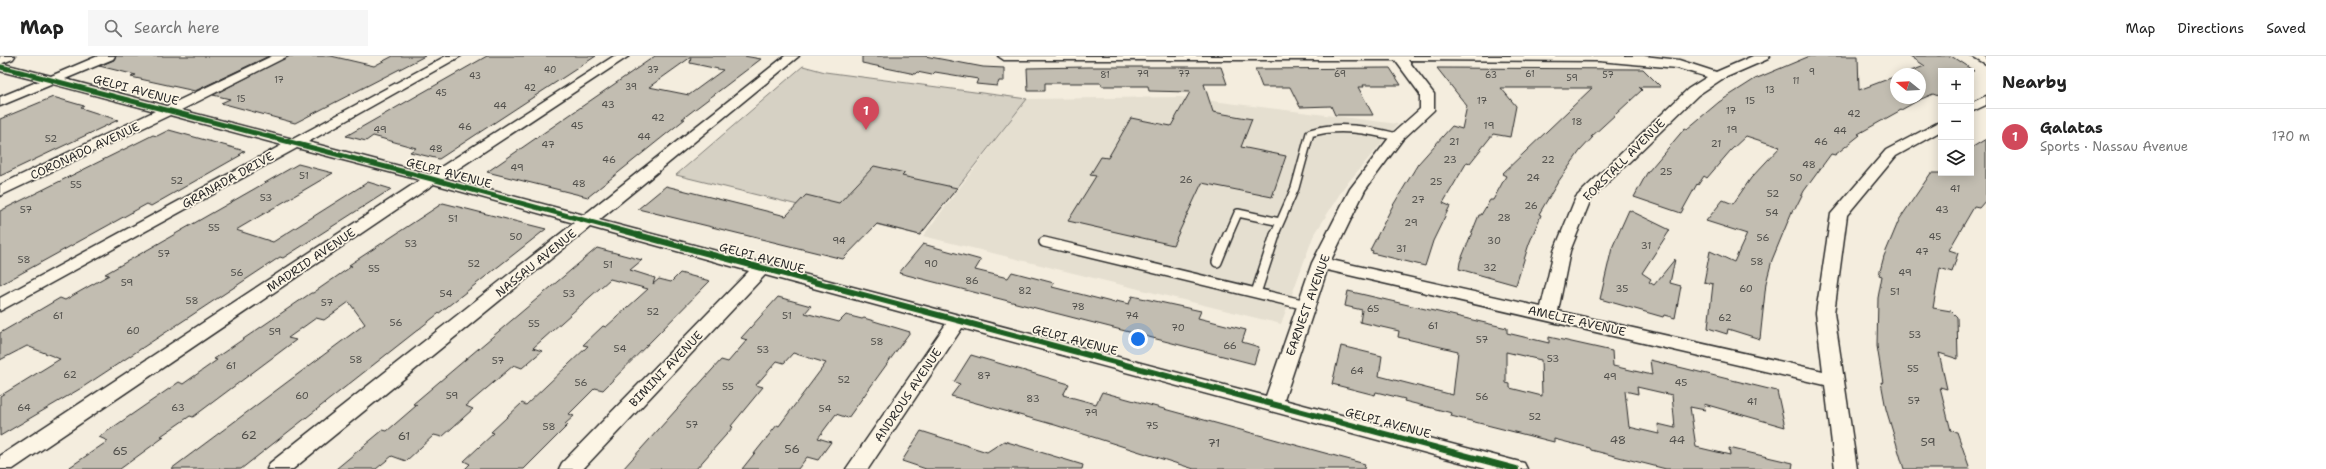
<!DOCTYPE html>
<html lang="en">
<head>
<meta charset="utf-8">
<style>
  :root { --surface:#fff; --page:#f6f6f6; --text:#222; --muted:#767676; --line:#e0e0e0; --accent:#d1495b }
  body { margin:0; font-family:"Shantell Sans",sans-serif; background:var(--page); color:var(--text) }
  .controls { position:absolute; right:12px; top:12px; display:grid; overflow:hidden; border-radius:0px; box-shadow:0 2px 10px #0003 }
  .controls button { width:36px; height:36px; display:grid; place-items:center; padding:0; border:0; border-bottom:1px solid var(--line); background:var(--surface); color:var(--text); font:20px sans-serif }
  .compass { position:absolute; left:1890px; top:12px; width:36px; height:36px; border-radius:50%; background:var(--surface); box-shadow:0 2px 10px #0003; rotate:288deg }
  .you { position:absolute; left:1138px; top:283px; width:14px; height:14px; margin:-10px; border:3px solid #fff; border-radius:50%; background:#1a73e8; box-shadow:0 0 0 6px #1a73e833 }
  .badge { display:grid; place-items:center; width:26px; height:26px; border-radius:50%; background:var(--accent); color:#fff; font-size:13px; font-weight:700 }
  .pin { position:absolute; translate:-50% -33px; filter:drop-shadow(0 1px 2px #0008) }
  .pin::after { content:''; position:absolute; top:21px; width:14px; height:12px; background:inherit; clip-path:polygon(0 0,100% 0,50% 100%) }
  .list { margin:0; padding:0; list-style:none }
  h2 { display:flex; justify-content:space-between; align-items:center; height:52px; margin:0; padding:0 16px; font-size:17px }
  h2 small { font-size:13px; font-weight:400; color:var(--muted) }
  .list li { display:grid; grid-template-columns:26px 1fr auto; gap:12px; align-items:center; box-sizing:border-box; height:56px; padding:0 16px; border-top:1px solid var(--line) }
  .list b { display:block; font-size:15px; white-space:nowrap }
  .list p { margin:0; font-size:13px; white-space:nowrap; color:var(--muted) }
  .list em { font-size:13px; font-style:normal; color:var(--muted) }
  .icon { flex:none; width:22px; height:22px; fill:none; stroke:currentColor; stroke-width:2; stroke-linecap:round; stroke-linejoin:round }
  .map { position:relative; flex:none; width:1986px; height:413px; overflow:hidden }
  header { display:flex; align-items:center; gap:24px; box-sizing:border-box; height:56px; padding:0 20px; background:var(--surface); border-bottom:1px solid var(--line) }
  header strong { font-size:19px }
  nav { display:flex; gap:22px; margin-inline-start:auto; font-size:14px }
  .search { width:280px; height:36px; background:var(--page); display:flex; align-items:center; gap:10px; box-sizing:border-box; padding:0 14px; border-radius:0px; color:var(--muted); font-size:15px }
  main { display:flex }
  aside { flex:1; background:var(--surface) }
  .map>svg:first-child { display:block }
  .built { fill:#e5dfd0 }
  .green { fill:#d6d1c4; stroke:#807e78 }
  .building { fill:#c2bdb1; stroke:#2b2b2b; fill-rule:evenodd }
  .lines { fill:none; stroke-linecap:round; stroke-linejoin:round }
  .lane-far1-casing { stroke:#2b2b2b; stroke-width:10 }
  .lane-casing { stroke:#2b2b2b; stroke-width:12 }
  .street-casing { stroke:#2b2b2b; stroke-width:3 }
  .secondary-casing { stroke:#2b2b2b; stroke-width:3 }
  .lane-far1 { stroke:#fcf5e5; stroke-width:7 }
  .lane { stroke:#fcf5e5; stroke-width:9 }
  .street { fill:#fcf5e5; fill-rule:evenodd }
  .secondary { fill:#fcf5e5; fill-rule:evenodd }
  .cycleway-far1-casing { stroke:#fcf5e5; stroke-width:7 }
  .cycleway-casing { stroke:#fcf5e5; stroke-width:9 }
  .cycleway-far1 { stroke:#1b5e20; stroke-width:5 }
  .cycleway { stroke:#1b5e20; stroke-width:6 }
  .labels { text-anchor:middle; stroke-width:3.5; stroke-linejoin:round; paint-order:stroke }
  .far-number-label { font-size:9px; fill:#51504c }
  .number-label { font-size:10px; fill:#51504c }
  .street-label { font-size:12px; fill:#2b2b2b; stroke:#fcf5e5 }
  .near-number-label { font-size:12px; fill:#51504c }
</style>
</head>
<body>
<header>
<strong>Map</strong>
<div class="search"><svg class="icon" aria-label="search" viewBox="0 0 24 24"><circle cx="10" cy="10" r="6"/><path d="M15 15l6 6"/></svg>Search here</div>
<nav><a>Map</a><a>Directions</a><a>Saved</a></nav>
</header>
<main>
<div class="map">
<svg width="1986" height="413" viewBox="0 0 1986 413">
  <rect width="100%" height="100%" fill="#f4edde"/>
  <filter id="ink" filterUnits="userSpaceOnUse"><feTurbulence type="fractalNoise" baseFrequency=".025" numOctaves="2"/><feDisplacementMap in="SourceGraphic" scale="8" xChannelSelector="R" yChannelSelector="G"/><feConvolveMatrix kernelMatrix="1 2 1 2 8 2 1 2 1" color-interpolation-filters="sRGB"/></filter>
  <g filter="url(#ink)">
    <path class="built" d="M1180 41 1398 68 1344 131 1313 181 1281 268 923 180 1027 43Z"/>
    <path class="green" d="M803 10 825 16 1027 43 920 179 676 119Z"/>
    <path class="building" d="M116 0H269L195 35 131 21 136 19 99 10 114 4Z
      M289 0H331L374 10 393 0H425L295 67 221 47 230 43 213 39Z
      M487 0H596L439 103 410 96 416 92 373 80 366 85 346 80Z
      M655 0H744L761 3 682 63H685L588 141 487 116ZM691 1 690 7 723 14 689 39 649 31Z
      M862 0H925L983 11 1004 12V25H999L997 30 976 28 978 23 935 16 932 19 917 16 915 18 862 7Z
      M1810 0H1858L1859 34 1896 20V42H1920V18H1902L1925 10 1910 0H1951L1974 15H1941V41L1933 38 1919 44 1858 78 1860 79 1835 99 1831 98 1804 135 1795 153H1793L1772 204 1766 227 1760 283 1728 273 1727 278 1708 272 1713 228 1704 226 1710 195 1734 206 1747 178 1706 165 1723 144 1733 148 1751 122 1780 91 1746 80 1731 94 1707 122 1704 120 1698 129 1697 128 1681 157 1634 141 1647 117 1685 72 1687 73 1719 46 1755 23Z
      M1087 11H1221L1227 28H1204L1213 56 1252 63 1241 91 1286 100 1272 141 1202 127 1173 189 1068 165 1096 120 1090 119 1101 101 1108 102 1131 62 1171 70 1190 36 1149 35 1148 30H1102L1101 27H1045V35H1028L1027 12Z
      M1390 12 1401 29H1363L1364 31H1358L1373 59H1335L1331 50 1300 51 1290 31H1262L1255 13Z
      M1437 12 1643 13 1661 31H1639L1642 34 1591 81H1593L1580 95 1558 126 1539 158 1541 159 1529 188 1516 229 1459 213 1460 206 1479 159H1481L1490 144H1493L1506 120 1502 118 1592 32H1501L1516 50 1510 81 1493 78 1470 107 1467 106 1443 147 1450 150 1433 185 1425 210 1372 197 1373 195 1370 194 1392 151 1418 108 1452 70 1462 73 1467 50Z
      M53 41 84 50 81 52 118 64 0 120V63Z
      M169 74 245 95 239 99H241L151 150 147 148 0 229V155L153 79 157 80Z
      M1986 83V144L1979 152 1974 151 1949 194 1958 197 1952 216 1940 212 1933 252 1951 255 1957 261 1958 303 1939 297 1947 333 1940 331 1951 375 1957 376 1970 413H1904L1886 353 1881 326 1883 327 1877 290 1878 242 1882 220 1879 219 1884 200 1899 164 1931 117H1971V92Z
      M298 108 333 117 236 174 273 186 368 126 391 133 283 202 280 201 83 331 0 380V340L60 303 27 290 0 304V277L60 242 65 244 109 219 105 218Z
      M874 110 905 117 902 120 957 132 920 179 877 168 843 203 638 153 666 130 786 160 806 139 839 147Z
      M443 147 546 173 241 413H171L365 268 349 246 324 264 316 262 288 282 296 284 193 361 190 360 161 380 164 381 120 413H67L108 385 99 381 179 326 183 328 217 304 214 303 311 237H313L352 210 349 209Z
      M1629 154 1670 174 1642 217 1651 223 1649 226 1654 229 1675 203 1670 227 1681 230 1675 262 1664 259 1663 261 1600 243 1612 192Z
      M923 188 981 204 975 214 1008 222 1012 216 1054 227 1052 231 1115 247 1116 245 1129 248 1132 240 1201 255 1198 262 1246 274 1242 286 1259 291 1254 308 899 217Z
      M597 192 642 204 630 214 655 222 653 228 659 223 671 226 680 217 710 225 603 334 595 332 569 358 574 360 565 368 568 369 524 413H465L470 408 464 405 494 377 491 376 522 347 526 349 588 290 583 289 603 270 606 271 648 233 610 223 533 292 542 295 522 312 514 309 466 350 473 353 442 381 434 379 406 405 392 400 376 413H336L383 374 387 375 417 349 413 348Z
      M1348 235 1507 272V277L1549 287V281L1612 295 1613 310 1652 319 1650 304 1777 335 1785 371 1704 348 1705 354 1690 351 1696 391 1730 399 1729 392 1793 407 1792 413H1666L1591 394 1590 392 1554 383V386L1451 360 1452 357 1404 345 1405 343 1376 336 1375 339 1332 328 1341 290 1382 300 1379 320 1453 339 1458 295 1398 281 1399 275 1360 266 1362 254 1345 250ZM1506 296 1541 304 1542 340 1510 332V328L1506 327ZM1637 331 1672 339 1675 372 1658 368 1659 378 1629 371 1625 335 1638 338Z
      M778 241 811 250 805 257 839 266 846 259 862 263 864 262 910 276 848 362 836 358 818 382 831 386 818 404 807 401 798 413H742L777 369 779 370 826 307 793 297 784 307 777 305 756 329 763 331 731 370 733 371 696 413H623L721 304 728 306 747 284 741 282Z
      M971 299 1069 328 1063 339 1096 348 1102 336 1365 408 1364 413H1194L1055 369 951 340 960 328 954 326Z
      M921 375 987 396 1004 385 1083 409 1082 413H926L902 405Z"/>
    <g class="lines">
      <defs>
        <path id="lane-far1" d="M1228 180 1238 157 1280 166
          M1274 180 1295 132 1310 77C1338 68 1369 74 1397 81"/>
        <path id="lane" d="M1044 186 1306 249
          M1217 206 1228 179
          M1256 237 1275 179"/>
        <path id="street" d="M98 0H115L113 3 65 23 167 50 272 0H288L181 54 293 83 446 0H461L308 86 430 118 614 0H629L444 122 584 159 785 0H799L599 164 1266 340 1312 207 1350 133 1392 78 1420 53V38L1395 4H1004L998 0H1644L1679 4 1716 16 1753 0H1770L1768 3 1722 23 1698 39 1591 143 1570 195 1558 255 1823 315 1816 257 1831 158 1886 94 1941 65V75L1896 100 1847 159 1834 257 1857 413H1835L1825 329 1327 214 1284 344 1516 405 1524 407 1527 413H1486L962 272 868 413H846L946 268 765 219 583 413H559L562 407 749 215 590 171 293 413H267L270 407 574 167 434 128 13 413H0V400L420 124 297 92 0 255V242L282 89 170 59 0 140V129L155 55 53 28 0 50V41L39 25 0 15V7L51 20ZM1408 4 1599 5 1677 12 1707 21 1688 33 1576 141 1554 195 1541 251 1331 204 1365 134 1402 84 1434 54V38Z
          M1972 0H1986V8Z
          M1986 40V49L1971 56V47Z"/>
        <path id="secondary" d="M0 0H15L13 3 0 8Z"/>
      </defs>
      <use href="#lane-far1" class="lane-far1-casing"/>
      <use href="#lane" class="lane-casing"/>
      <use href="#street" class="street-casing"/>
      <use href="#secondary" class="secondary-casing"/>
      <use href="#lane-far1" class="lane-far1"/>
      <use href="#lane" class="lane"/>
      <use href="#street" class="street"/>
      <use href="#secondary" class="secondary"/>
      <defs>
        <path id="cycleway-far1" d="M1 11 432 123 642 180"/>
        <path id="cycleway" d="M638 179 1516 413"/>
      </defs>
      <use href="#cycleway-far1" class="cycleway-far1-casing"/>
      <use href="#cycleway" class="cycleway-casing"/>
      <use href="#cycleway-far1" class="cycleway-far1"/>
      <use href="#cycleway" class="cycleway"/>
    </g>
  </g>
  <g class="labels">
    <g class="far-number-label">
      <text x="550" y="17">40</text>
      <text x="653" y="17">37</text>
      <text x="1812" y="19">9</text>
      <text x="1143" y="21">79</text>
      <text x="1184" y="21">77</text>
      <text x="1340" y="21">69</text>
      <text x="1530" y="21">61</text>
      <text x="1105" y="22">81</text>
      <text x="1491" y="22">63</text>
      <text x="1608" y="22">57</text>
      <text x="475" y="23">43</text>
      <text x="1572" y="25">59</text>
      <text x="279" y="27">17</text>
      <text x="1796" y="28">11</text>
      <text x="631" y="34">39</text>
      <text x="530" y="35">42</text>
      <text x="1770" y="37">13</text>
      <text x="441" y="40">45</text>
      <text x="241" y="46">15</text>
    </g>
    <g class="number-label">
      <text x="1482" y="48">17</text>
      <text x="1750" y="48">15</text>
      <text x="608" y="52">43</text>
      <text x="500" y="53">44</text>
      <text x="1731" y="58">17</text>
      <text x="1854" y="61">42</text>
      <text x="658" y="65">42</text>
      <text x="1577" y="69">18</text>
      <text x="577" y="73">45</text>
      <text x="1489" y="73">19</text>
      <text x="465" y="74">46</text>
      <text x="380" y="77">49</text>
      <text x="1732" y="77">19</text>
      <text x="1840" y="78">44</text>
      <text x="644" y="84">44</text>
      <text x="51" y="86">52</text>
      <text x="1454" y="89">21</text>
      <text x="1821" y="89">46</text>
      <text x="1716" y="91">21</text>
      <text x="548" y="92">47</text>
      <text x="436" y="96">48</text>
      <text x="609" y="107">46</text>
      <text x="1450" y="107">23</text>
      <text x="1548" y="107">22</text>
      <text x="1809" y="112">48</text>
      <text x="517" y="115">49</text>
      <text x="1666" y="119">25</text>
      <text x="304" y="123">51</text>
      <text x="1533" y="125">24</text>
      <text x="1796" y="125">50</text>
      <text x="1186" y="127">26</text>
      <text x="177" y="128">52</text>
      <text x="1436" y="129">25</text>
      <text x="579" y="131">48</text>
      <text x="76" y="132">55</text>
      <text x="1955" y="136">41</text>
      <text x="1773" y="141">52</text>
      <text x="266" y="145">53</text>
      <text x="1418" y="147">27</text>
      <text x="1531" y="153">26</text>
      <text x="26" y="157">57</text>
      <text x="1942" y="157">43</text>
      <text x="1772" y="160">54</text>
      <text x="1504" y="165">28</text>
      <text x="453" y="166">51</text>
      <text x="1411" y="170">29</text>
      <text x="214" y="175">55</text>
      <text x="516" y="184">50</text>
      <text x="1935" y="184">45</text>
      <text x="1763" y="185">56</text>
      <text x="839" y="188">94</text>
      <text x="1494" y="188">30</text>
      <text x="411" y="191">53</text>
      <text x="1646" y="193">31</text>
      <text x="1401" y="196">31</text>
      <text x="1922" y="199">47</text>
      <text x="164" y="201">57</text>
      <text x="24" y="207">58</text>
      <text x="1757" y="209">58</text>
      <text x="474" y="211">52</text>
      <text x="931" y="211">90</text>
      <text x="608" y="212">51</text>
      <text x="1490" y="215">32</text>
      <text x="374" y="216">55</text>
      <text x="237" y="220">56</text>
      <text x="1905" y="220">49</text>
      <text x="972" y="228">86</text>
      <text x="127" y="230">59</text>
      <text x="1622" y="236">35</text>
      <text x="1746" y="236">60</text>
      <text x="1025" y="238">82</text>
      <text x="1895" y="239">51</text>
      <text x="446" y="241">54</text>
      <text x="569" y="241">53</text>
      <text x="192" y="248">58</text>
      <text x="327" y="250">57</text>
      <text x="1078" y="254">78</text>
      <text x="1373" y="256">65</text>
      <text x="653" y="259">52</text>
      <text x="58" y="263">61</text>
      <text x="787" y="263">51</text>
      <text x="1132" y="263">74</text>
      <text x="1725" y="265">62</text>
      <text x="396" y="270">56</text>
      <text x="534" y="271">55</text>
      <text x="1433" y="273">61</text>
      <text x="1178" y="275">70</text>
      <text x="133" y="278">60</text>
      <text x="275" y="279">59</text>
      <text x="1915" y="282">53</text>
      <text x="1482" y="287">57</text>
      <text x="877" y="289">58</text>
      <text x="1230" y="293">66</text>
      <text x="620" y="296">54</text>
      <text x="763" y="297">53</text>
      <text x="1553" y="306">53</text>
      <text x="356" y="307">58</text>
      <text x="498" y="308">57</text>
      <text x="231" y="313">61</text>
      <text x="1913" y="316">55</text>
      <text x="1357" y="318">64</text>
      <text x="70" y="322">62</text>
      <text x="984" y="323">87</text>
      <text x="1610" y="324">49</text>
      <text x="844" y="327">52</text>
      <text x="581" y="330">56</text>
      <text x="1681" y="330">45</text>
      <text x="728" y="334">55</text>
      <text x="302" y="343">60</text>
      <text x="452" y="343">59</text>
      <text x="1482" y="344">56</text>
      <text x="1033" y="346">83</text>
      <text x="1914" y="348">57</text>
      <text x="1752" y="349">41</text>
      <text x="24" y="355">64</text>
      <text x="178" y="355">63</text>
      <text x="825" y="356">54</text>
      <text x="1091" y="360">79</text>
      <text x="1535" y="364">52</text>
      <text x="692" y="372">57</text>
      <text x="1152" y="373">75</text>
      <text x="549" y="374">58</text>
    </g>
    <g class="street-label">
      <text transform="translate(136 34) rotate(15)" y="4">GELPI AVENUE</text>
      <text transform="translate(85 95) rotate(-25)" y="4">CORONADO AVENUE</text>
      <text transform="translate(1624 104) rotate(-45)" y="4">FORSTALL AVENUE</text>
      <text transform="translate(449 117) rotate(15)" y="4">GELPI AVENUE</text>
      <text transform="translate(228 124) rotate(-29)" y="4">GRANADA DRIVE</text>
      <text transform="translate(762 202) rotate(15)" y="4">GELPI AVENUE</text>
      <text transform="translate(311 204) rotate(-34)" y="4">MADRID AVENUE</text>
      <text transform="translate(536 207) rotate(-39)" y="4">NASSAU AVENUE</text>
      <text transform="translate(1308 249) rotate(-70)" y="4">EARNEST AVENUE</text>
      <text transform="translate(1577 265) rotate(13)" y="4">AMELIE AVENUE</text>
      <text transform="translate(1075 284) rotate(15)" y="4">GELPI AVENUE</text>
      <text transform="translate(666 313) rotate(-46)" y="4">BIMINI AVENUE</text>
      <text transform="translate(908 339) rotate(-56)" y="4">ANDROUS AVENUE</text>
      <text transform="translate(1388 367) rotate(15)" y="4">GELPI AVENUE</text>
    </g>
    <g class="near-number-label">
      <text x="249" y="383">62</text>
      <text x="404" y="384">61</text>
      <text x="1618" y="388">48</text>
      <text x="1677" y="388">44</text>
      <text x="1928" y="390">59</text>
      <text x="1214" y="391">71</text>
      <text x="792" y="397">56</text>
      <text x="120" y="399">65</text>
    </g>
  </g>
</svg>
<div class="controls">
<button>+</button>
<button>−</button>
<button><svg class="icon" aria-label="layers" viewBox="0 0 24 24"><path d="M12 4l9 5-9 5-9-5zM3 14l9 5 9-5"/></svg></button>
</div>
<svg class="compass" viewBox="-18 -18 36 36"><path d="M0-13l5 13h-10z" fill="#e53935"/><path d="M0 13l5-13h-10z" fill="#767676"/></svg>
<div class="you"></div>
<div class="pin badge" style="left:866px;top:74px">1</div>
</div>
<aside>
<h2>Nearby<small></small></h2>
<ul class="list">
<li><span class="badge">1</span><div><b>Galatas</b><p>Sports · Nassau Avenue</p></div><em>170 m</em></li>
</ul>
</aside>
</main>
</body>
</html>
